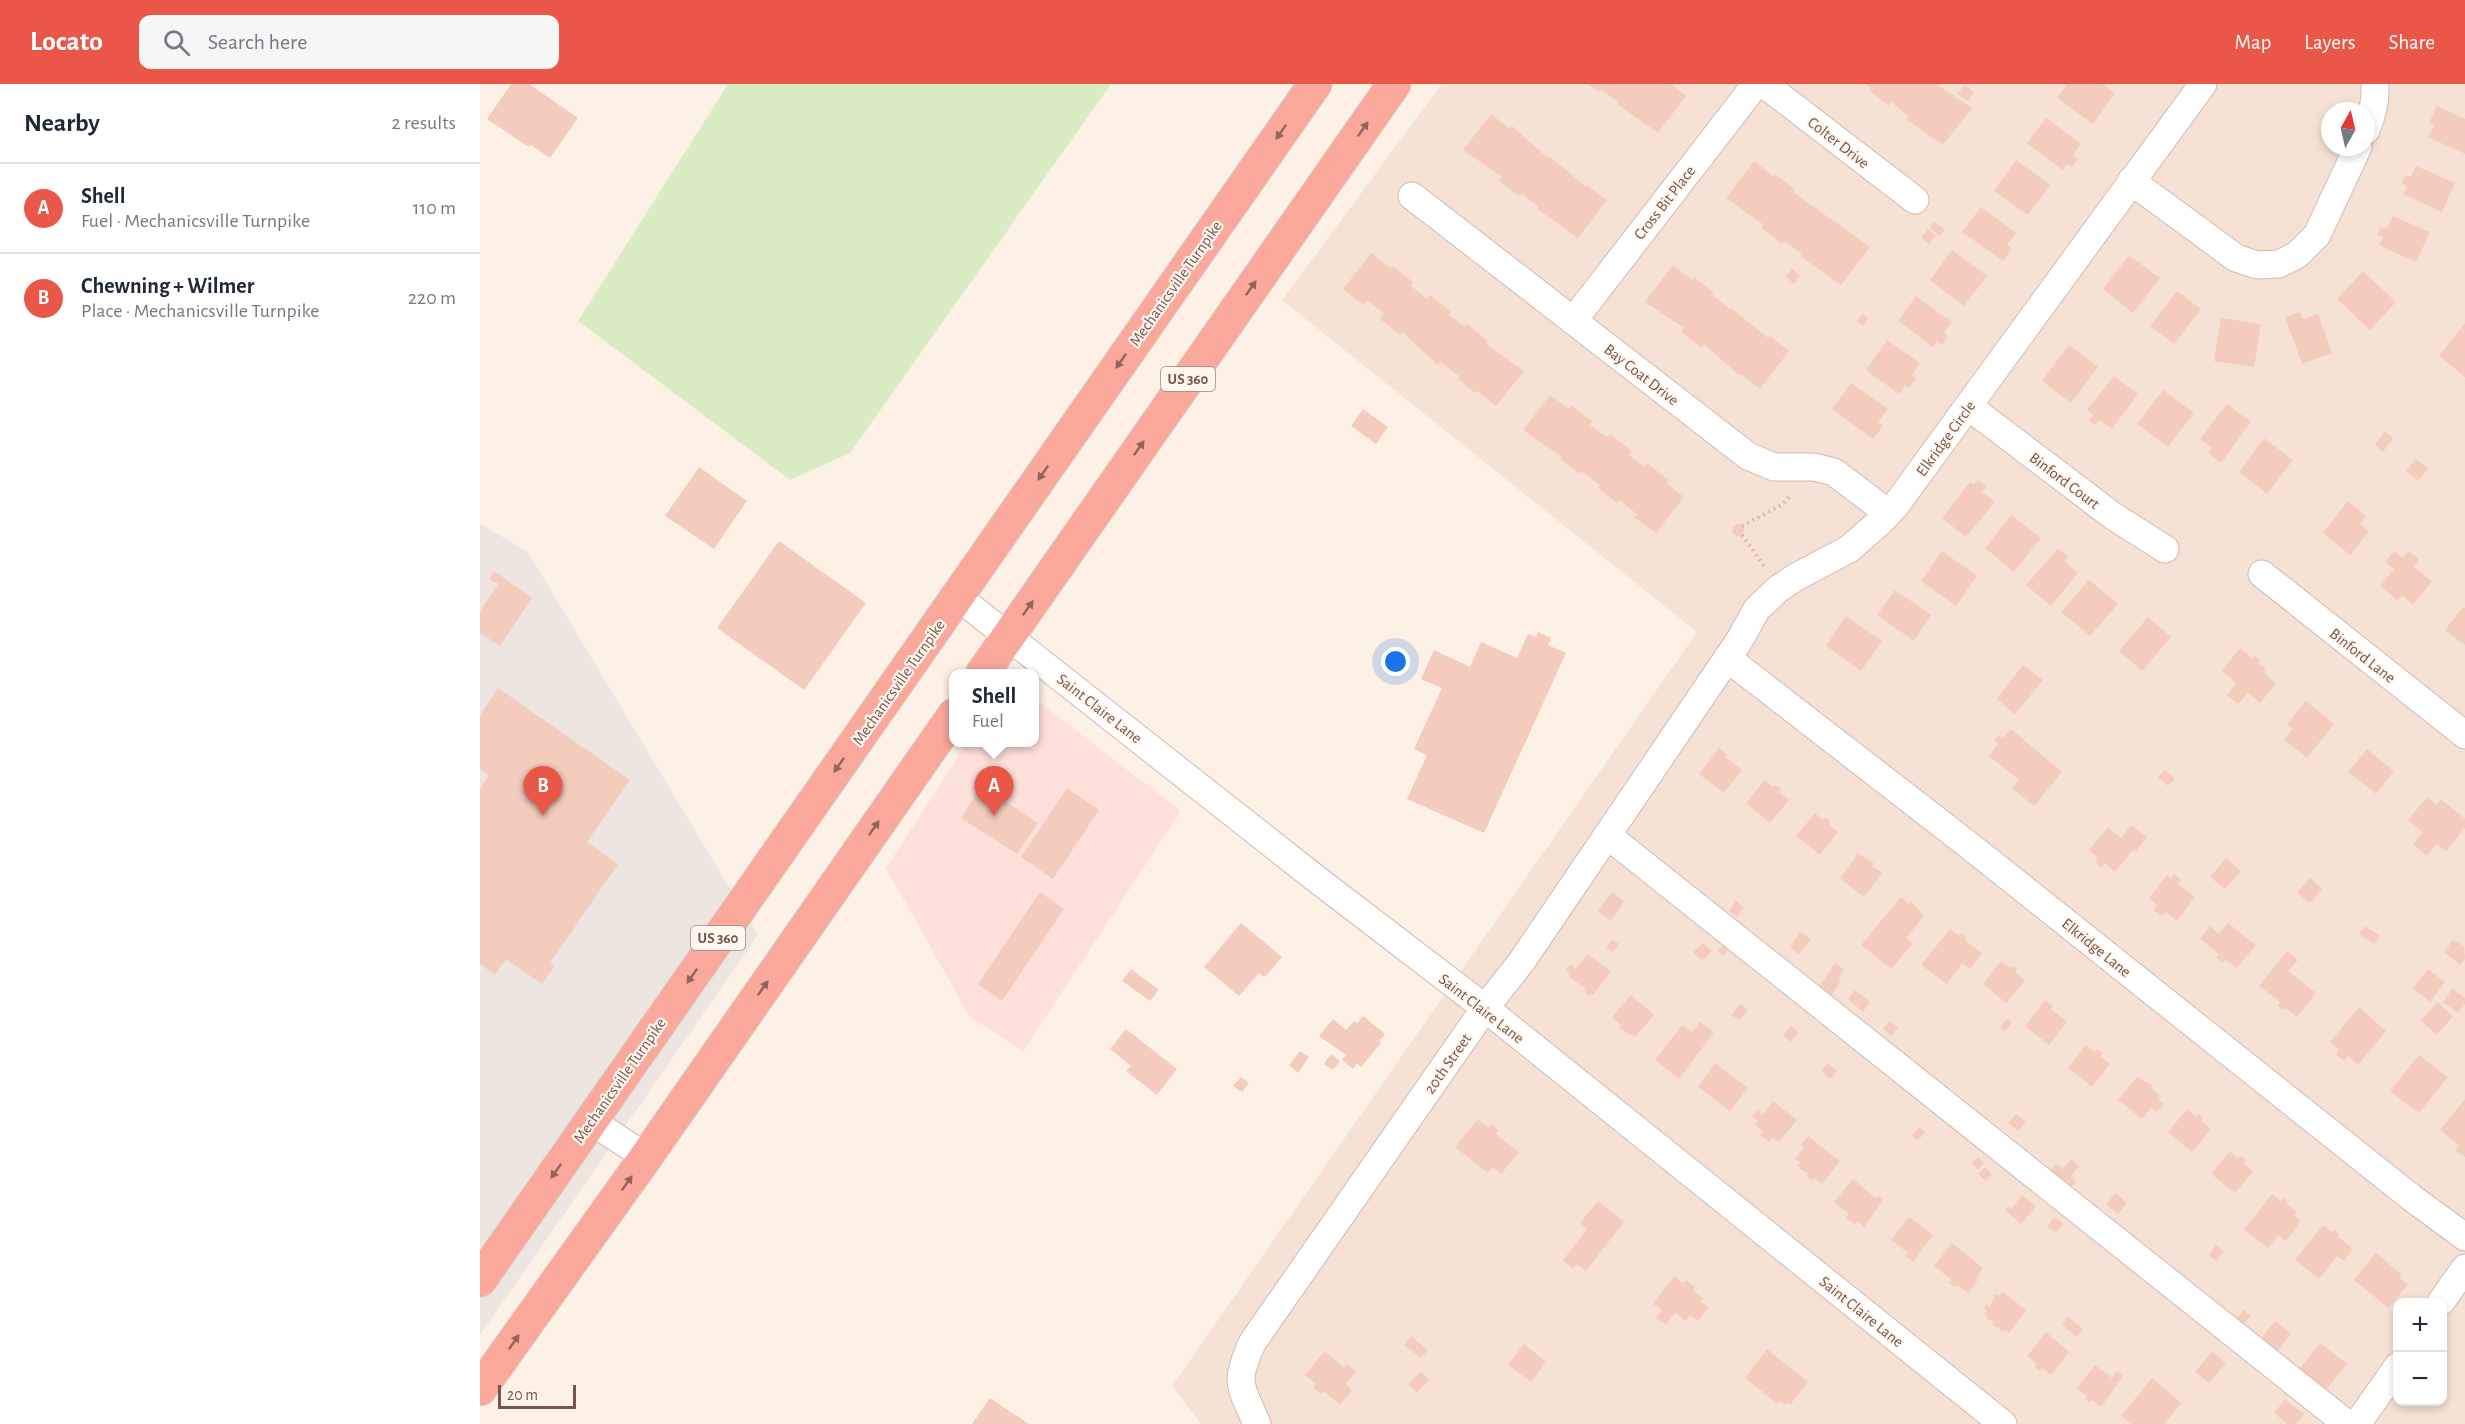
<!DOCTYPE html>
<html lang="en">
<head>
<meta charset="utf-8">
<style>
  :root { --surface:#fff; --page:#f6f6f7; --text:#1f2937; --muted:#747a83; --line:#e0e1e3; --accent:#ea5748 }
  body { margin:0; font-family:"Alegreya Sans",sans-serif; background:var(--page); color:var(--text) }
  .controls { position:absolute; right:18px; bottom:18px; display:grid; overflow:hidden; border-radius:12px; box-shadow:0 3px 9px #0003 }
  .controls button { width:54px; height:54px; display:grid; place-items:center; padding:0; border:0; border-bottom:2px solid var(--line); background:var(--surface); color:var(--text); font:30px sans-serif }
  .compass { position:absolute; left:1841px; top:18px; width:54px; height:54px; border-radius:50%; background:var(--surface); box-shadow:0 3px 9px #0003; rotate:8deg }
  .scale { position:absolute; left:18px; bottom:15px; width:78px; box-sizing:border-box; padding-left:6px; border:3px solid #78544a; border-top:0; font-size:16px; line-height:21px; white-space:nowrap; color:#78544a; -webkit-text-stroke:4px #fff6ed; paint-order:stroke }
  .you { position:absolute; left:916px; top:578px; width:21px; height:21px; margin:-15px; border:4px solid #fff; border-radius:50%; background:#1a73e8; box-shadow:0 0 0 9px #1a73e833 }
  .badge { display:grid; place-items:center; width:39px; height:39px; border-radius:50%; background:var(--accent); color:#fff; font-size:20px; font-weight:700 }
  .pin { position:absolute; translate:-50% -50px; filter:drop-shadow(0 2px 3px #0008) }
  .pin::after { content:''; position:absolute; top:32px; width:21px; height:18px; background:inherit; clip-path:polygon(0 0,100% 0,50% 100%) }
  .popup { position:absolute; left:469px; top:585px; width:90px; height:78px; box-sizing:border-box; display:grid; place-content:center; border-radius:12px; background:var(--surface); filter:drop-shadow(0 2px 4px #0005); font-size:20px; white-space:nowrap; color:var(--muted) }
  .popup b { font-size:22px; color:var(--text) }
  .popup::after { content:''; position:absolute; left:50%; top:100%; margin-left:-12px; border:12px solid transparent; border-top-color:var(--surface) }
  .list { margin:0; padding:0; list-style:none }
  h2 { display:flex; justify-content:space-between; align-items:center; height:78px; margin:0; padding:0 24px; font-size:26px }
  h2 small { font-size:20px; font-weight:400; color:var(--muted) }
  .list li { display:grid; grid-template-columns:39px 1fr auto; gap:18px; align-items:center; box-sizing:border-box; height:90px; padding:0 24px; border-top:2px solid var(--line) }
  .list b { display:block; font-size:22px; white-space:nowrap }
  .list p { margin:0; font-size:20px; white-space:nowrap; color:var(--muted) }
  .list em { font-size:20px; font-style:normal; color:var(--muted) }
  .icon { flex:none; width:33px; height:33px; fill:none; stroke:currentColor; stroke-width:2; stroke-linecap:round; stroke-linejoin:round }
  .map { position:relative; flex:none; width:1985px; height:1340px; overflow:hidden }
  header { display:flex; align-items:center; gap:36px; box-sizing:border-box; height:84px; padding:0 30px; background:var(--accent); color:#fff }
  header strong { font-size:28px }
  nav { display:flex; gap:33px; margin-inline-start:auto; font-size:21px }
  .search { width:420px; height:54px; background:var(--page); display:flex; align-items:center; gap:15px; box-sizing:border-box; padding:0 21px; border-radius:12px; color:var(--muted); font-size:22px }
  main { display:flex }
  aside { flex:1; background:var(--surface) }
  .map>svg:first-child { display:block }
  .residential { fill:#f5e2d4; fill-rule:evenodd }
  .commercial { fill:#fee0da }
  .industrial { fill:#ede5e0 }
  .green { fill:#d9ecc4 }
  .building { fill:#f3ccbd }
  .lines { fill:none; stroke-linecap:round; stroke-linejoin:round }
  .minor-casing { stroke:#d2baae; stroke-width:29 }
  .highway-casing { stroke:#d9cfcc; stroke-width:35 }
  .path { stroke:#d9afa0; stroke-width:4; stroke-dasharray:1.5 4.5; stroke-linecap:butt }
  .minor { stroke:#fff; stroke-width:27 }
  .highway { stroke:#f9a89b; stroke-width:33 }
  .oneway { fill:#92655a }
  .labels { text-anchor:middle; stroke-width:4.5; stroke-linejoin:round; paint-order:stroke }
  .shield { fill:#fff6ed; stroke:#a0857b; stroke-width:1.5 }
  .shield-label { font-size:15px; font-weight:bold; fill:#78544a }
  .street-label { font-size:16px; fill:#78544a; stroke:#fff6ed }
</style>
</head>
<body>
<header>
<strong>Locato</strong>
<div class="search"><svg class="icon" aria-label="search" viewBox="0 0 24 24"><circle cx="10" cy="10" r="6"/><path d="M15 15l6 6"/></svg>Search here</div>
<nav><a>Map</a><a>Layers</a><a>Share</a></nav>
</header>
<main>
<aside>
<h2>Nearby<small>2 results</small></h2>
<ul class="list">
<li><span class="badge">A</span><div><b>Shell</b><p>Fuel · Mechanicsville Turnpike</p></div><em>110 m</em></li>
<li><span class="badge">B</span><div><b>Chewning + Wilmer</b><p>Place · Mechanicsville Turnpike</p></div><em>220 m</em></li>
</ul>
</aside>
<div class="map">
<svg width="1985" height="1340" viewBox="0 0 1985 1340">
  <rect width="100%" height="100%" fill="#fdf1e6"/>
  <path class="residential" d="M962 0H1985V1340H721L692 1302 1217 548 802 216ZM1850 27H1886V63H1850ZM1918 1218H1962V1318H1918Z"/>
  <path class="commercial" d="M560 619 701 727 543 967 490 933 406 784 487 659 554 658 555 620Z"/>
  <path class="industrial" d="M0 440 48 468 278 851 0 1251Z"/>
  <path class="green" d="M248 0H631L370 369 310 396 98 237Z"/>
  <path class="building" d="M31 0H49L98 34 70 74 51 61 49 63 7 35Z
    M1108 0H1191L1206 12 1178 49 1137 20 1138 18 1121 5 1119 8Z
    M1386 0H1456L1492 24 1463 61 1427 36 1429 33 1411 18 1408 21 1389 6 1391 4Z
    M1587 0H1622L1635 9 1613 40 1577 14Z
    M1484 1 1494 8 1488 17 1478 10Z
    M1957 22 1985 35V70L1948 53 1954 41 1949 39Z
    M1011 30 1030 45 1032 42 1068 74 1069 72 1106 103 1107 101 1127 116 1098 154 1057 125 1059 123 1042 110 1039 112 1019 97 1022 93 983 66Z
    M1566 34 1601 60 1593 71 1598 75 1592 83 1587 80 1583 86 1547 59Z
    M1536 76 1570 101 1548 131 1514 107Z
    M1274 77 1293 92 1295 90 1315 105 1313 108 1390 163 1361 201 1320 172 1322 170 1305 157 1302 160 1282 144 1284 141 1246 114Z
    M1936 82 1975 99 1962 128 1923 110 1927 102 1922 99 1926 91 1931 93Z
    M1501 123 1536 149 1527 161 1532 165 1523 177 1482 148Z
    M1913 132 1950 148 1936 178 1899 161 1903 153 1897 150 1901 143 1906 145Z
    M1454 138 1465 146 1460 152 1450 144Z
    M1448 145 1456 151 1449 160 1441 154Z
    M1472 166 1507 192 1484 222 1450 196Z
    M891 169 910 184 913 182 933 198 931 202 947 215 950 211 971 228 969 231 985 243 987 240 1008 257 1006 260 1044 287 1016 322 997 307 995 309 978 295 980 293 961 278 958 281 922 248 920 251 900 235 904 230 887 216 883 221 863 205Z
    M1649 171 1680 194 1653 229 1623 205Z
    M1193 181 1213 196 1214 193 1234 209 1232 211 1250 225 1251 224 1288 254 1290 252 1309 267 1280 305 1261 290 1260 292 1224 260 1222 264 1201 248 1204 244 1165 218Z
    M1312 185 1320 192 1314 200 1306 193Z
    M1883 187 1916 218 1890 246 1857 215Z
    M1697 207 1721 225 1694 260 1670 242Z
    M1436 212 1472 238 1464 249 1468 253 1462 261 1457 257 1453 263 1418 237Z
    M1820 228 1823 235 1838 230 1852 269 1822 280 1805 233Z
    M1382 230 1388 234 1383 242 1377 237Z
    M1741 234 1781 240 1774 283 1734 277Z
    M1985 239V293L1959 272Z
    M1407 256 1440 279 1432 291 1436 294 1429 304 1425 302 1419 310 1386 286Z
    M1589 261 1618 283 1591 319 1562 297Z
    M1634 292 1658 310 1632 345 1619 336 1615 341 1609 336 1613 331 1607 326Z
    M1371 299 1408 325 1398 338 1403 342 1393 355 1352 325Z
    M1683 306 1714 329 1688 363 1657 340Z
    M1070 311 1089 325 1092 322 1112 337 1110 341 1127 353 1130 350 1152 367 1149 371 1164 383 1167 379 1189 396 1186 399 1204 413 1176 449 1154 433 1157 430 1139 416 1137 419 1118 404 1120 401 1101 387 1100 390 1080 375 1082 373 1043 346Z
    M1747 320 1771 338 1741 379 1728 369 1732 364 1720 355Z
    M883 325 908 343 896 360 871 342Z
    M1905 347 1913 354 1903 368 1895 361Z
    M1784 354 1813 376 1787 410 1759 388Z
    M1936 375 1948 385 1938 397 1926 387Z
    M219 383 267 417 234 465 185 432Z
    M1498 396 1507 402 1502 408 1515 418 1486 453 1462 434 1490 398 1494 401Z
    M1868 417 1886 432 1880 440 1889 447 1870 471 1843 449Z
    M1531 431 1561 454 1534 488 1505 464Z
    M1252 446a6 6 0 1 1 12 0a6 6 0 1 1-12 0Z
    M299 457 386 519 324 606 237 544Z
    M1578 465 1588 473 1585 478 1598 489 1571 522 1546 501Z
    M1462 467 1497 492 1476 522 1441 497Z
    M1914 467 1923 474 1929 467 1939 475 1934 483 1952 497 1933 521 1922 511 1918 517 1900 502 1914 485 1905 478Z
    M14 487 52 514 20 562 0 549V527L18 500 9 495Z
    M1609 496 1638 520 1610 552 1581 528Z
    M1415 506 1451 531 1434 557 1397 531Z
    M1983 523 1985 524V561L1965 546Z
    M1366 532 1402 557 1381 587 1346 562Z
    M1668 533 1691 553 1662 587 1639 567Z
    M1058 548 1071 554 1068 561 1086 569 1004 749 927 715 947 671 934 665 962 604 941 595 954 566 990 583 1001 558 1037 574 1048 550 1056 553Z
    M1760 564 1773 575 1775 572 1780 576 1778 579 1784 583 1786 591 1796 600 1780 619 1768 609 1758 620 1747 611 1756 599 1742 587Z
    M1543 581 1563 596 1535 630 1517 615Z
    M18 604 150 696 107 758 138 780 70 879 75 882 62 900 26 875 15 891 0 880V705L9 691 0 685V631Z
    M1826 617 1854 640 1827 674 1804 656 1813 645 1807 640Z
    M1531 645 1582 688 1554 722 1532 704 1539 696 1509 672 1518 660 1514 657 1519 651 1523 654Z
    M1239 664 1247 670 1245 673 1262 686 1244 709 1219 690Z
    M1887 665 1914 687 1896 710 1868 688Z
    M1685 686 1695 694 1688 702 1678 693Z
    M1285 696 1293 703 1295 701 1301 705 1299 708 1309 716 1290 739 1266 719Z
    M501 702 558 739 537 770 481 734Z
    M587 704 619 726 573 795 541 773Z
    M1947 713 1956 721 1961 715 1985 735V744L1966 767 1957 760 1947 772 1933 760 1943 748 1928 736Z
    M1335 729 1343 736 1346 733 1351 738 1349 741 1358 748 1340 771 1316 752Z
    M1651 741 1667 753 1656 767 1654 765 1635 788 1625 779 1621 783 1615 778 1618 774 1609 766 1628 743 1641 754Z
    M1378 770 1394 779 1392 782 1402 789 1384 813 1360 794Z
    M1746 774 1761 787 1745 805 1730 793Z
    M1694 790 1701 796 1698 800 1715 813 1697 837 1686 828 1682 832 1674 826 1677 821 1669 814 1687 791 1691 794Z
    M1830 794 1842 805 1830 819 1817 809Z
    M560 808 584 825 522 917 498 900Z
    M1132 808 1144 817 1131 837 1118 827Z
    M1421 813 1429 820 1431 817 1444 832 1426 854 1433 859 1411 885 1381 861Z
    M1256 817 1264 824 1257 833 1249 827Z
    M761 839 802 873 785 893 779 889 759 912 724 883Z
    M1748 839 1776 861 1757 884 1745 875 1742 879 1736 874 1739 870 1720 855 1730 842 1739 850Z
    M1885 842 1900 852 1894 860 1879 850Z
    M1470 845 1479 852 1481 849 1487 854 1485 856 1502 869 1490 885 1482 879 1467 900 1441 881Z
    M1320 848 1331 855 1319 870 1310 863Z
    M1132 855 1139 860 1133 868 1126 864Z
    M1973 856 1984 862 1985 875 1980 881 1964 868Z
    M1246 858 1251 862 1243 872 1238 867Z
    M1223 859 1232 867 1222 877 1213 868Z
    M1807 867 1818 876 1808 887 1836 909 1817 933 1805 923 1803 926 1797 922 1800 918 1779 902Z
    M1107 870 1131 887 1113 911 1111 910 1110 912 1104 907 1106 905 1088 892 1090 889 1086 886 1090 881 1096 885Z
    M1521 877 1530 884 1532 882 1537 886 1535 888 1545 897 1526 919 1503 900Z
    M1355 879 1364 885 1358 895 1361 897 1352 911 1339 903Z
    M651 885 679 906 670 917 642 897Z
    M1948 885 1965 898 1950 918 1933 904Z
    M1972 905 1985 914V920L1978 929 1963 918Z
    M1375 906 1390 918 1383 928 1368 915Z
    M1151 911 1174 931 1155 953 1139 944 1141 941 1132 933Z
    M1565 916 1573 922 1571 925 1587 938 1569 961 1545 942Z
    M1957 918 1973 932 1957 951 1941 937Z
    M1260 920 1268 926 1259 936 1251 931Z
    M1879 923 1906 947 1878 981 1868 972 1864 977 1856 970 1859 965 1850 958Z
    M883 932 905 950 899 957 901 959 881 983 877 979 873 985 862 976 866 971 839 952 853 935 866 946 874 937 877 939Z
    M1527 935 1532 939 1525 947 1520 943Z
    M1410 937 1418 944 1412 952 1403 945Z
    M1220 938 1234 948 1199 995 1175 976 1202 941 1212 948Z
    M1311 942 1318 948 1311 958 1303 951Z
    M646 945 697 985 677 1011 646 987 651 982 630 965Z
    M1606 961 1615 968 1617 965 1623 969 1620 972 1630 980 1612 1003 1588 984Z
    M820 967 829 973 818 989 809 981Z
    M851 970 860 977 853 986 844 980Z
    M1939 971 1968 993 1939 1029 1910 1007Z
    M1235 979 1268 1004 1250 1027 1218 1003Z
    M1348 979 1357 987 1350 995 1341 987Z
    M761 993 769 999 762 1008 753 1002Z
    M1657 993 1673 1002 1671 1004 1680 1012 1678 1015 1684 1020 1677 1028 1671 1024 1662 1035 1638 1016Z
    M1985 1015V1073L1975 1066 1979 1061 1960 1046Z
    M1293 1017 1317 1036 1299 1058 1293 1054 1289 1058 1280 1051 1283 1047 1275 1041 1278 1037 1272 1032 1277 1026 1283 1030Z
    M1707 1025 1716 1033 1718 1030 1723 1034 1721 1037 1731 1045 1712 1068 1688 1048Z
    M1536 1030 1546 1038 1538 1047 1528 1039Z
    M998 1035 1009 1044 1012 1040 1019 1046 1016 1050 1039 1068 1021 1090 1013 1083 1008 1089 975 1063Z
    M1439 1043 1445 1048 1438 1057 1432 1052Z
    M1328 1052 1360 1077 1342 1100 1334 1094 1331 1097 1326 1092 1328 1090 1317 1082 1320 1078 1315 1075 1324 1063 1321 1061Z
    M1750 1067 1758 1074 1761 1072 1766 1076 1763 1079 1773 1087 1755 1109 1731 1090Z
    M1498 1073 1504 1079 1498 1086 1491 1079Z
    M1591 1075 1599 1082 1591 1092 1596 1098 1591 1104 1570 1087 1576 1080 1583 1085Z
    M1505 1083 1512 1090 1506 1097 1498 1090Z
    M1373 1095 1396 1114 1398 1112 1403 1116 1384 1143 1378 1137 1375 1141 1366 1134 1369 1130 1354 1118Z
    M1636 1109 1647 1119 1638 1130 1626 1120Z
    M1792 1110 1801 1117 1803 1114 1808 1118 1807 1120 1817 1128 1814 1131 1821 1137 1806 1157 1798 1151 1788 1164 1764 1146Z
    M1542 1111 1556 1122 1541 1140 1525 1126 1528 1122 1531 1125Z
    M1118 1117 1144 1138 1106 1187 1097 1180 1093 1185 1083 1176 1107 1145 1100 1139Z
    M1429 1133 1453 1151 1433 1178 1425 1172 1428 1169 1411 1156Z
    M1574 1133 1583 1139 1576 1149 1567 1143Z
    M1843 1141 1852 1148 1854 1146 1859 1150 1858 1153 1873 1165 1864 1177 1857 1172 1839 1195 1815 1176Z
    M1472 1159 1503 1184 1496 1194 1498 1196 1488 1209 1477 1201 1475 1203 1469 1199 1472 1196 1454 1182Z
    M1736 1161 1744 1167 1736 1177 1729 1171Z
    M1896 1169 1921 1190 1919 1193 1928 1201 1908 1224 1874 1196Z
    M1194 1192 1203 1199 1206 1196 1215 1203 1213 1206 1223 1214 1221 1218 1229 1223 1218 1237 1210 1231 1206 1237 1195 1229 1186 1241 1176 1234 1182 1226 1173 1220Z
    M1522 1207 1546 1226 1529 1249 1524 1246 1522 1248 1519 1245V1242L1517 1245 1512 1240 1514 1238 1506 1235 1508 1233 1504 1230 1507 1227 1504 1224 1507 1220 1510 1223 1513 1215H1516L1514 1213 1516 1210 1519 1212Z
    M1764 1226 1771 1232 1764 1240 1757 1234Z
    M1588 1233 1603 1245 1597 1253 1582 1241Z
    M1795 1237 1811 1249 1796 1269 1780 1256Z
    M1566 1248 1589 1268 1571 1291 1562 1284 1560 1287 1555 1283 1557 1280 1547 1272Z
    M931 1252 948 1266 941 1274 924 1261Z
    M1840 1259 1867 1280 1845 1307 1819 1286Z
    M1044 1260 1066 1278 1051 1298 1028 1281Z
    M1287 1265 1328 1298 1310 1321 1308 1318 1305 1321 1300 1317 1298 1320 1265 1294Z
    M845 1267 864 1284 867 1280 876 1288 866 1300 872 1306 860 1321 843 1307 841 1310 833 1303 836 1300 825 1291Z
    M1732 1267 1746 1279 1729 1299 1715 1288Z
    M1615 1281 1632 1294 1637 1287 1643 1292 1621 1323 1612 1316 1610 1319 1605 1315 1607 1312 1597 1304Z
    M941 1287 949 1296 937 1308 928 1300Z
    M1672 1294 1701 1319 1684 1340H1651L1641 1332Z
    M510 1314 549 1340H492Z
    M1805 1315 1824 1330 1816 1340H1807L1794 1329Z"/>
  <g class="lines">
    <defs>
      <path id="minor" d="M1284 0 1435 116
        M1886 46C1893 30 1896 17 1895 0
        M1651 97 1756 174 1777 181 1799 180 1817 171 1837 151 1878 63
        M932 112 1268 372 1294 383H1334L1354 388 1408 429
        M1093 237 1276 0
        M1488 322 1633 432 1685 465
        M1782 490 1985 651
        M478 513 839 797 1005 924 1523 1340
        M1247 574 1486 759 1932 1114 1985 1153
        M1127 751 1867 1340
        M111 1037 166 1073
        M1961 1218 1985 1184
        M777 1340C760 1300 754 1300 772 1259L1005 924 1042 877 1259 557 1277 525 1298 505 1316 493 1369 465 1401 437 1416 421 1723 0
        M1877 1340 1918 1282"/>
      <path id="highway" d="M502 590 914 0
        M0 1196 835 0
        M0 1305 166 1073 474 631"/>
    </defs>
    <use href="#minor" class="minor-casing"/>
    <use href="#highway" class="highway-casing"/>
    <path class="path" d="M1262 442 1303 420 1311 410
      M1262 451 1284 482"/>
    <use href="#minor" class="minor"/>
    <use href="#highway" class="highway"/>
  </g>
  <defs><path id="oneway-solid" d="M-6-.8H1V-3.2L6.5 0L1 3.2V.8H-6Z" transform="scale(1.5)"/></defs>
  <g class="oneway">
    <use href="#oneway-solid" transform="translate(883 45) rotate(-55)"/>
    <use href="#oneway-solid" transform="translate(801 48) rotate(125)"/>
    <use href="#oneway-solid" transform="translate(771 204) rotate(-55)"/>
    <use href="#oneway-solid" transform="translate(641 277) rotate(125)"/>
    <use href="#oneway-solid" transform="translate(659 364) rotate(-55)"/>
    <use href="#oneway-solid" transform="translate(563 389) rotate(125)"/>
    <use href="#oneway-solid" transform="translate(548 524) rotate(-55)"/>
    <use href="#oneway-solid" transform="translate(359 681) rotate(125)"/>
    <use href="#oneway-solid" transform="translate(394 744) rotate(-55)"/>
    <use href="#oneway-solid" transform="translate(212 892) rotate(125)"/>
    <use href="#oneway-solid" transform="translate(283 904) rotate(-55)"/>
    <use href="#oneway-solid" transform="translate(76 1087) rotate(125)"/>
    <use href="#oneway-solid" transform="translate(147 1099) rotate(-55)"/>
    <use href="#oneway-solid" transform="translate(34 1258) rotate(-55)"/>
  </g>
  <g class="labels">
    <g class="shield">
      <rect x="681" y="283" width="54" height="24" rx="4.5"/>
      <rect x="211" y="842" width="54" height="24" rx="4.5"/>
    </g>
    <g class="shield-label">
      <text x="708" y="300">US 360</text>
      <text x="238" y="859">US 360</text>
    </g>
    <g class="street-label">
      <text transform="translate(1359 58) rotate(38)" y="6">Colter Drive</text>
      <text transform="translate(1184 118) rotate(-52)" y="6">Cross Bit Place</text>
      <text transform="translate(695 199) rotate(-55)" y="6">Mechanicsville Turnpike</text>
      <text transform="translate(1162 290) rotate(38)" y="6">Bay Coat Drive</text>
      <text transform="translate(1465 354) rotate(-54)" y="6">Elkridge Circle</text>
      <text transform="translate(1585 396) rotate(37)" y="6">Binford Court</text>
      <text transform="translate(1883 571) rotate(38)" y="6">Binford Lane</text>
      <text transform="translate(418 598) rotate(-55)" y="6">Mechanicsville Turnpike</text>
      <text transform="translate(620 624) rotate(38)" y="6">Saint Claire Lane</text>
      <text transform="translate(1617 863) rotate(39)" y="6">Elkridge Lane</text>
      <text transform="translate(1002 924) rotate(38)" y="6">Saint Claire Lane</text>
      <text transform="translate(967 979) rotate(-55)" y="6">20th Street</text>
      <text transform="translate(139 996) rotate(-55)" y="6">Mechanicsville Turnpike</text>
      <text transform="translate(1382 1227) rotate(39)" y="6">Saint Claire Lane</text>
    </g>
  </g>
</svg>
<div class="controls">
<button>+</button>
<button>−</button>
</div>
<svg class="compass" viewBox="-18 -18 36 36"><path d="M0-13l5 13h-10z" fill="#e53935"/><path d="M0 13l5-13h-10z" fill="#747a83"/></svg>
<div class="scale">20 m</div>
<div class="you"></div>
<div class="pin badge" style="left:514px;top:732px">A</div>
<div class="popup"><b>Shell</b>Fuel</div>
<div class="pin badge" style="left:63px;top:732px">B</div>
</div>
</main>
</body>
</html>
